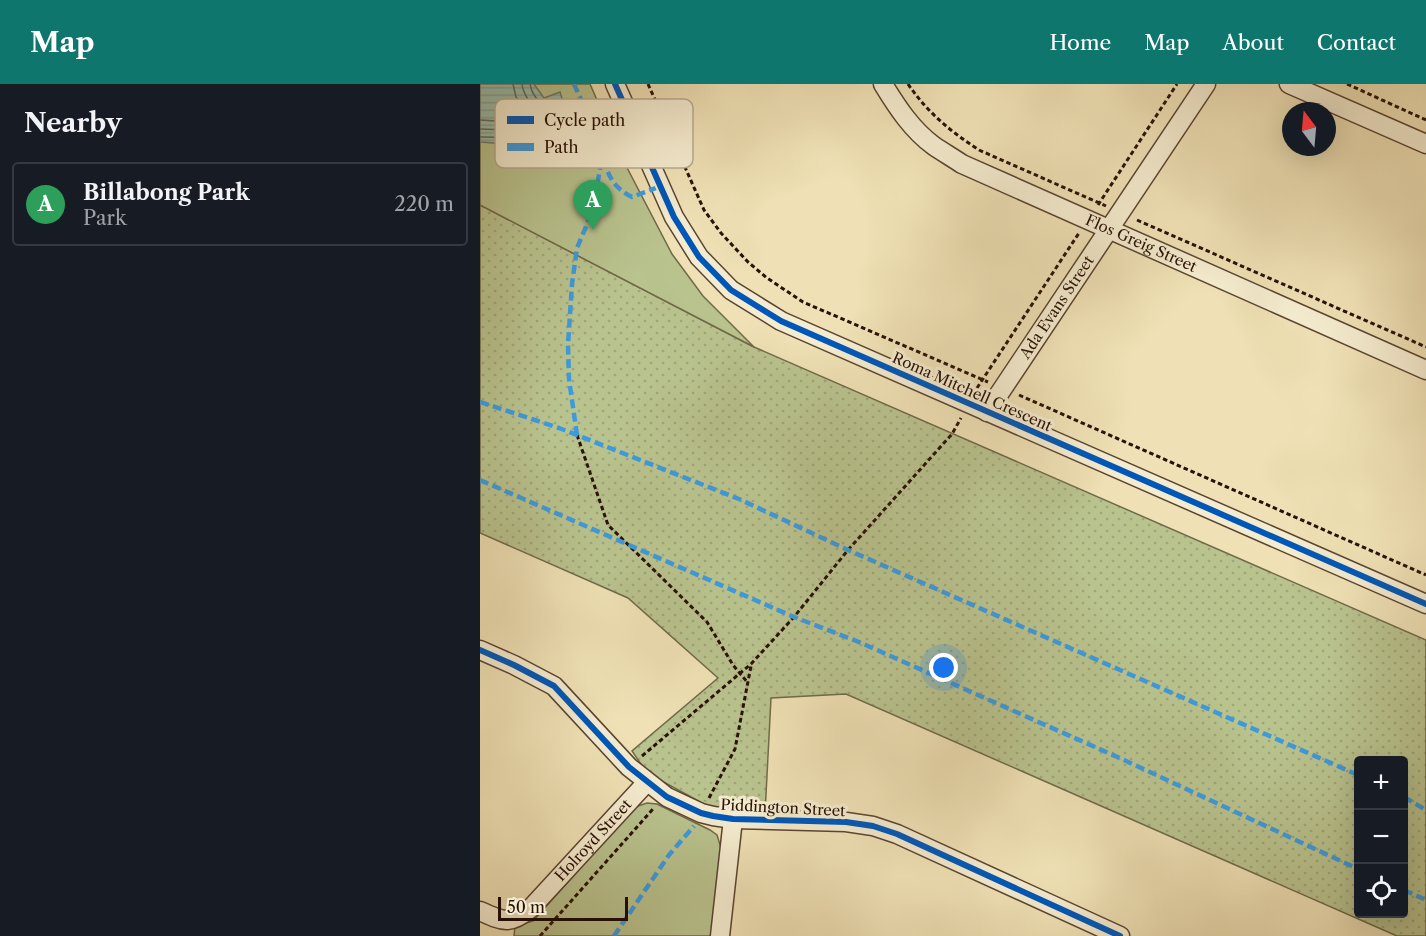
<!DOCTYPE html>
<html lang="en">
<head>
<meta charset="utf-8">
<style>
  :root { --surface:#171b24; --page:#242831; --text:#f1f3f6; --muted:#9ea1a6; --line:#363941; --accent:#0f766e }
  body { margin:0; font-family:"Libre Caslon Text",serif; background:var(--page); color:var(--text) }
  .controls { position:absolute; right:18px; bottom:18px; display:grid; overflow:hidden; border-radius:6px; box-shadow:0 6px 24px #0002 }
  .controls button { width:54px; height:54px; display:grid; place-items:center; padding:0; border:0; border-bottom:2px solid var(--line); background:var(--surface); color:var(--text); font:30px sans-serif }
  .compass { position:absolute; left:802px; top:18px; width:54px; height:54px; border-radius:50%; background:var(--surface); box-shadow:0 6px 24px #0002; rotate:344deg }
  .scale { position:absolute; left:18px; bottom:15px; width:130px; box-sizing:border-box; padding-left:6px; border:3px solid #281005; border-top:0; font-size:16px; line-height:21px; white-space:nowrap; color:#281005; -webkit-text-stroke:4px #f5eccf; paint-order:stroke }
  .you { position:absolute; left:464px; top:584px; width:21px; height:21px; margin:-15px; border:4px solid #fff; border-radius:50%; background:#1a73e8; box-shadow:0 0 0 9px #1a73e833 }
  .badge { display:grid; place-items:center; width:39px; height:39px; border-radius:50%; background:var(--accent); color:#fff; font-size:20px; font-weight:700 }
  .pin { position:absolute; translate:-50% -50px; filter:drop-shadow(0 2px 3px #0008) }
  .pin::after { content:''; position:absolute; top:32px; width:21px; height:18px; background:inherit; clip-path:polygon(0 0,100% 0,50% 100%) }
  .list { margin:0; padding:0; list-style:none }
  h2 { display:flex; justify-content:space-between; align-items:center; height:78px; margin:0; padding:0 24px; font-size:26px }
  h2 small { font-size:20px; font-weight:400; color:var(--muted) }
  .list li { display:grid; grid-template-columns:39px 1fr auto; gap:18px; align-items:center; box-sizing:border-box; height:84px; margin:0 12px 12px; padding:0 12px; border:2px solid var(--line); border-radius:6px }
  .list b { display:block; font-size:22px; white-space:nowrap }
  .list p { margin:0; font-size:20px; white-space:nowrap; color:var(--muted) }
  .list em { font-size:20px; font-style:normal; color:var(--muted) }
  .icon { flex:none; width:33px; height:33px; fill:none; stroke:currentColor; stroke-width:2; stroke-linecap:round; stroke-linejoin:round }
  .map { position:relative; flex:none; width:946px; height:852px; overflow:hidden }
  header { display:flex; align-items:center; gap:36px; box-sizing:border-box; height:84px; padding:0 30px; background:var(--accent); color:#fff }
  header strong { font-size:28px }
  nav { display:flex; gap:33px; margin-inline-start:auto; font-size:21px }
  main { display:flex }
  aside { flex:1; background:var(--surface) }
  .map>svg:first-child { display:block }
  .grass { fill:url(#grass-dots); stroke:#706a4a; stroke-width:1.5; fill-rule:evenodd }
  .park { fill:#b9c38e; stroke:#706a4a; stroke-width:1.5 }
  .water { fill:url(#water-rules); stroke:#6c786a; stroke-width:1.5 }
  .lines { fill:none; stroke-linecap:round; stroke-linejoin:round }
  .shore { stroke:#616759; stroke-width:1.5 }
  .minor-casing { stroke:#5a4431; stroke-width:21 }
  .path { stroke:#281005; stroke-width:3; stroke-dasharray:4.5 3; stroke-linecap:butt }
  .minor { stroke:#f5eccf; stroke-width:18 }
  .quiet { stroke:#3d9add; stroke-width:4.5; stroke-dasharray:9 4.5; stroke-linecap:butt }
  .cycleway-casing { stroke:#f5eccf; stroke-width:10 }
  .cycleway { stroke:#0057b8; stroke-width:6 }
  .labels { text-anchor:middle; stroke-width:6; stroke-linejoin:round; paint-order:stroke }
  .street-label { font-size:15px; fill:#281005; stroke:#f5eccf }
  .key { fill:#f5eccf; stroke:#b8aa92; stroke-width:1.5 }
  .key-label { font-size:16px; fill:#281005 }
</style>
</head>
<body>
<header>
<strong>Map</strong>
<nav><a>Home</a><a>Map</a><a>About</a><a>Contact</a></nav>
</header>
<main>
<aside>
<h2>Nearby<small></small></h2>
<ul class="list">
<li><span class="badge" style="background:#2e9e5b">A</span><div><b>Billabong Park</b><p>Park</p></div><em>220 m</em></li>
</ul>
</aside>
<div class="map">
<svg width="946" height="852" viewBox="0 0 946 852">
  <defs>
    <pattern id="grass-dots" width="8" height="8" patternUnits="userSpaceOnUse" patternTransform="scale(1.5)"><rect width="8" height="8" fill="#b9c38e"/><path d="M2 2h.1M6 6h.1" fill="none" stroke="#9fa679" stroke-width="1.8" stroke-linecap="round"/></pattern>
    <pattern id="water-rules" width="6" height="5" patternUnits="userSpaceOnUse" patternTransform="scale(1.5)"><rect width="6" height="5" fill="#9abead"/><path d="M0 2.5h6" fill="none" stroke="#85a293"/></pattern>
  </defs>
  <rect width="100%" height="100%" fill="#efe1b5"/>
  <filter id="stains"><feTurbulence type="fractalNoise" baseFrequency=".00333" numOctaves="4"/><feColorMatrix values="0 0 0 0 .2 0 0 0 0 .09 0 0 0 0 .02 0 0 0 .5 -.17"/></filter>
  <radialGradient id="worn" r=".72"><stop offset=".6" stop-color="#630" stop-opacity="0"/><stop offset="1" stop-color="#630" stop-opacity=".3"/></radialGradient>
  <path class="grass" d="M0 121 274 263 946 556V852H917L366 610 291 614 285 730 235 726 167 689 152 667 238 594 148 514 0 449ZM878 676H924V830H878Z"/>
  <path class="park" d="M0 0H110L143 76 192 170 223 212 274 263 0 121Z
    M167 719 177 720 230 746 237 751 241 764 231 852H34L35 842 53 837 152 726 158 722Z"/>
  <path class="water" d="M0 0H54L64 14 80 8 90 41 66 52V76L42 62 27 60 0 58Z"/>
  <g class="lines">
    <path class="shore" d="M0 36 48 39 51 32 36 13 33 0
      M0 45 29 46 50 51 58 41 72 34 73 31 71 27C68 27 63 27 60 26 51 23 43 9 42 0
      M0 53C21 53 37 53 56 63H59L60 52 62 48 81 39 82 36 76 17C73 17 70 19 66 19 57 20 51 7 50 0"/>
    <defs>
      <g id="minor">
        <path d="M135 0 194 133 219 173 251 206 301 237 946 520"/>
        <path id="s1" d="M403 0C417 23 432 46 454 62 463 68 473 74 482 80L946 286"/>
        <path d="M809 0 946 60"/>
        <path id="s2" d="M507 328 726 0"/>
        <path d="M0 566 34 581 74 602 149 683 187 713 221 729 233 732 253 735 366 738 393 742 417 750 640 852"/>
        <path id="s3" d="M0 827C24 838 30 841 51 824L167 698"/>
        <path d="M240 852 253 735"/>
      </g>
    </defs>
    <use href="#minor" class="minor-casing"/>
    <path class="path" d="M168 0 224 126 241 149 268 178 287 194 323 218 508 298
      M428 0C447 28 471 48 499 66L626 122
      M867 0 946 36
      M618 121 697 0
      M657 136 946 263
      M497 304 599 149
      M539 311 946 491
      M97 351 128 441 227 538 253 581 268 599
      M162 672 271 580 314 533 368 466 472 350 481 334
      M229 714 255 665 271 582
      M60 852 173 725"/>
    <use href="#minor" class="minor"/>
    <path class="quiet" d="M94 0C101 16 109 32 116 48 126 74 122 98 152 113L181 102
      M107 30 147 28
      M0 318 79 344 259 415 368 466 878 691
      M97 351 89 295 88 261 92 200 97 164 113 126 122 73
      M0 396 314 533 379 558 644 676 878 785
      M924 713 946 726
      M924 806 946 816
      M134 852 189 771 214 742"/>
    <defs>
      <path id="cycleway" d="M135 0 194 133 219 173 251 206 301 237 946 520
        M0 566 34 581 74 602 149 683 187 713 221 729 233 732 253 735 366 738 393 742 417 750 640 852"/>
    </defs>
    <use href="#cycleway" class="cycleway-casing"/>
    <use href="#cycleway" class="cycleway"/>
  </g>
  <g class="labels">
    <g class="street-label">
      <text dy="5" stroke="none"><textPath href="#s1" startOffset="310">Flos Greig Street</textPath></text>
      <text dy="5" stroke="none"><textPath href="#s2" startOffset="126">Ada Evans Street</textPath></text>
      <text transform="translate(492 308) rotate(24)" y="5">Roma Mitchell Crescent</text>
      <text transform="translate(303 724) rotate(3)" y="5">Piddington Street</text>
      <text dy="5" stroke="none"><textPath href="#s3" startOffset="148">Holroyd Street</textPath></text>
    </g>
  </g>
  <rect x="15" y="15" width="198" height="69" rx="9" class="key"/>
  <rect x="27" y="32" width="27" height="8" fill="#0057b8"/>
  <rect x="27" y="59" width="27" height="8" fill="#3d9add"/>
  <g class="key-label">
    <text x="64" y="42">Cycle path</text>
    <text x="64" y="69">Path</text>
  </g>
  <rect width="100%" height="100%" filter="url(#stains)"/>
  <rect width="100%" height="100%" fill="url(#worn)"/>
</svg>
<div class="controls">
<button>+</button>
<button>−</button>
<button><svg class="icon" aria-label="locate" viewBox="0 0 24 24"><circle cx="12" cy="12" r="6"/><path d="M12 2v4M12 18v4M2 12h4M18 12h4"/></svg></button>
</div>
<svg class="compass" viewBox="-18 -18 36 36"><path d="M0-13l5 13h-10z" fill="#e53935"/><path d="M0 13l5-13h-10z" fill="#9ea1a6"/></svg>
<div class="scale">50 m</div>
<div class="you"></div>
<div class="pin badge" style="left:113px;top:146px;background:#2e9e5b">A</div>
</div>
</main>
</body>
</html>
